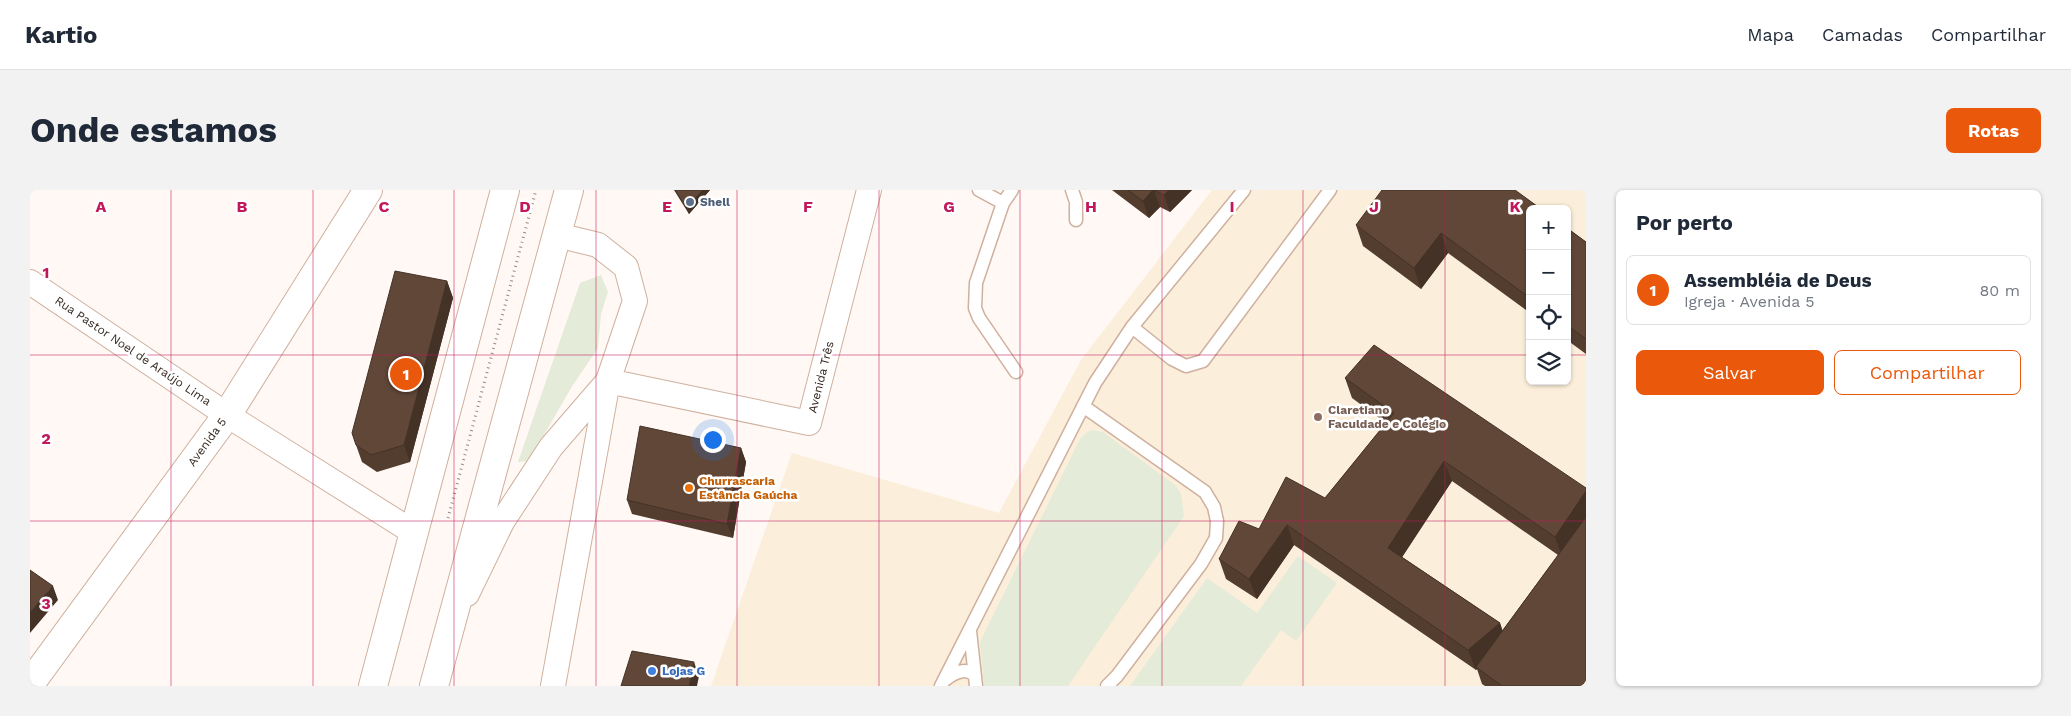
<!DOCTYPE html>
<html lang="pt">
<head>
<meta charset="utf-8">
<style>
  :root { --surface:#fff; --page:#f2f2f3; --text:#1f2937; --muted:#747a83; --line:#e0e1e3; --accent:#ea580c }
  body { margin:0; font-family:"Work Sans",sans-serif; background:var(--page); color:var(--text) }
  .controls { position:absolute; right:15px; top:15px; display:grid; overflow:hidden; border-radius:8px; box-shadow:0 1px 4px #0004 }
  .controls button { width:45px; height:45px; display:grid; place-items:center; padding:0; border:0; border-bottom:1px solid var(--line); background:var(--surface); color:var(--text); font:25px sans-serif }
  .you { position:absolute; left:682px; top:249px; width:18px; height:18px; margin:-12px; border:4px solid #fff; border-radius:50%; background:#1a73e8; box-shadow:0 0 0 8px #1a73e833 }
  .badge { display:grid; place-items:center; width:32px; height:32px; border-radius:50%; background:var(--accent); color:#fff; font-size:16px; font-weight:700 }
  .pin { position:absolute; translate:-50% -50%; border:2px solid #fff; box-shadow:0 1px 5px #0006 }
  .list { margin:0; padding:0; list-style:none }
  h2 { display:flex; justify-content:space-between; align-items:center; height:65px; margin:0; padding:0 20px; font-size:21px }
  h2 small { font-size:16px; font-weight:400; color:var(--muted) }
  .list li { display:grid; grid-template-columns:32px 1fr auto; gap:15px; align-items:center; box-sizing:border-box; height:70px; margin:0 10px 10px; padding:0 10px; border:1px solid var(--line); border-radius:8px }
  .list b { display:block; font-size:19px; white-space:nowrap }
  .list p { margin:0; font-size:16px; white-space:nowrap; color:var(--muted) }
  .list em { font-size:16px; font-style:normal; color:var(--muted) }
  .actions { display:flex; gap:10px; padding:15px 20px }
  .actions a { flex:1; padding:11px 0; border:1px solid var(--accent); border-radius:8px; text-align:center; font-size:18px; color:var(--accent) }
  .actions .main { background:var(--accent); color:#fff }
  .icon { flex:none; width:28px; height:28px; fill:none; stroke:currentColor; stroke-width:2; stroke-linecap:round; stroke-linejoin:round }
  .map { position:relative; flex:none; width:1556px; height:496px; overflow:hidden; border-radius:8px }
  header { display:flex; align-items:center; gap:30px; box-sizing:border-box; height:70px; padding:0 25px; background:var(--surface); border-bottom:1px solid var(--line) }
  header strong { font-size:24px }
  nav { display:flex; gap:28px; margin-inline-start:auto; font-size:18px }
  .intro { display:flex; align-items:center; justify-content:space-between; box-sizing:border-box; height:120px; padding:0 30px }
  h1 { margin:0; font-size:35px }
  .button { padding:12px 22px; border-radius:8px; background:var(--accent); color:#fff; font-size:18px; font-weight:700 }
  main { display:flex; gap:30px; padding:0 30px }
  aside { flex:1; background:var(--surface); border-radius:8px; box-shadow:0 1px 4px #0004 }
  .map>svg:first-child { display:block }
  .education { fill:#fbeeda; fill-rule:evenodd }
  .green { fill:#e4ebd8 }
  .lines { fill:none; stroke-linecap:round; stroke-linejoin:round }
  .service-casing { stroke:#cfb09e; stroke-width:15 }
  .minor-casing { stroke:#cfb09e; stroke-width:26 }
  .secondary-casing { stroke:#cfb09e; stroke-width:30 }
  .primary-casing { stroke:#cfb09e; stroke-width:30 }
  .path { stroke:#948b85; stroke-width:3; stroke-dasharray:1 4; stroke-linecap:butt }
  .service { stroke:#fff; stroke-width:12 }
  .minor { stroke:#fff; stroke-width:24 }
  .secondary { stroke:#fff; stroke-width:28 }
  .primary { stroke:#fff; stroke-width:28 }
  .wall { fill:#533d2f; fill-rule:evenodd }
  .shaded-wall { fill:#443226 }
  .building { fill:#614737; stroke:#443226 }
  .grid { fill:none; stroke:#c2185b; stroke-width:1; stroke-opacity:0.55 }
  .service-dot { fill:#5c6f8a; stroke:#fff; stroke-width:2 }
  .education-dot { fill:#8d6e63; stroke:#fff; stroke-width:2 }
  .food-dot { fill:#e8710a; stroke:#fff; stroke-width:2 }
  .shop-dot { fill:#3f7fe0; stroke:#fff; stroke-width:2 }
  .labels { text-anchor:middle; stroke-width:5; stroke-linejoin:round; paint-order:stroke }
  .service-label { font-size:12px; font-weight:bold; fill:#4e5e75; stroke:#fff; text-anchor:start }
  .street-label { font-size:12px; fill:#332720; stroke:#fff }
  .education-label { font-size:12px; font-weight:bold; fill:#785e54; stroke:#fff; text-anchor:start }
  .food-label { font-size:12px; font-weight:bold; fill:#c56008; stroke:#fff; text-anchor:start }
  .shop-label { font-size:12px; font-weight:bold; fill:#366cbe; stroke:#fff; text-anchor:start }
  .grid-label { font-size:16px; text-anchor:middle; font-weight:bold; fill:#c2185b; stroke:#fff; stroke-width:5; stroke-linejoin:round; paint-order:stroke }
</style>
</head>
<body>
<header>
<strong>Kartio</strong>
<nav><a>Mapa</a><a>Camadas</a><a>Compartilhar</a></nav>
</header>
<div class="intro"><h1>Onde estamos</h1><a class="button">Rotas</a></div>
<main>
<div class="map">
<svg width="1556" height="496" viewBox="0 0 1556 496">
  <rect width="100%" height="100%" fill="#fff8f4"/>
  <path class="education" d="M1182 0H1556V496H681L762 263 969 323 1051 170ZM1500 19H1537V191H1500Z"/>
  <path class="green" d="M571 85 578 102 571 124 568 158 541 198 499 271 488 272 550 93Z
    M1063 240 1073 242 1145 295 1151 304 1154 326 1038 496H954L950 452 1050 249 1057 242Z
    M1268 366 1307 393 1266 451 1251 440 1211 496H1100L1177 388 1227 423Z"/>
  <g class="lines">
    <defs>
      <path id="service" d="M949 0 973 13
        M982 0 973 13 946 93 945 118 949 128 986 182
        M1042 0 1046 12V30
        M1102 137 1142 169 1156 176 1173 171 1300 0
        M1053 216 1175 302 1184 317 1187 331 1186 348 1171 374 1087 486 1077 496
        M940 441 946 496
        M915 490C923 483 937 476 945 486
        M911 496 1065 193 1102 137 1214 0"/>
      <path id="minor" d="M0 92 197 225 383 342
        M437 404 472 332 521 257 578 191 779 233 839 0
        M523 496 578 191 605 111 596 77 568 55 527 45"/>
      <path id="secondary" d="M0 494 197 225 338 0"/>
      <path id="primary" d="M343 496 475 0
        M404 496 539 0"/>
    </defs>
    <use href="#service" class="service-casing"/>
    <use href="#minor" class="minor-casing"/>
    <use href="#secondary" class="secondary-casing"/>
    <use href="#primary" class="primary-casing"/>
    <path class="path" d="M418 328 506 0"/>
    <use href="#service" class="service"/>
    <use href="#minor" class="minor"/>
    <use href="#secondary" class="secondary"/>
    <use href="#primary" class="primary"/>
  </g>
  <path class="wall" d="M644 0H680L659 24Z
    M1082 0H1162L1140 22 1130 17 1119 28Z
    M1500 19V123L1418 63 1391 99 1333 56 1326 35Z
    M1537 38 1556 52V164L1537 150Z
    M417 91 423 108 380 272 347 282 332 272 326 255Z
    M1315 188 1556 298V496H1455L1452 494 1447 479 1446 480 1264 355 1227 409 1196 389 1189 369 1229 339 1295 308 1356 233 1322 208ZM1422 291 1528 365 1472 441 1470 433 1372 367Z
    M711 258 716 272 703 348 602 324 597 310Z"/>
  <path class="shaded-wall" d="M673 0H680L659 24 656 18Z
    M1123 0H1124L1130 17 1119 28 1113 11Z
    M1139 0H1162L1140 22 1134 5Z
    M1411 43 1418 63 1391 99 1384 78Z
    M417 91 423 108 380 272 374 255Z
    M711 258 716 272 703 348 697 334Z
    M1414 271 1422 291 1365 378 1358 358Z
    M1556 301V332L1532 367 1525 347Z
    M1257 335 1264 355 1227 409 1219 389Z
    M23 396 28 410 0 443V422Z
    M1470 433 1477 453 1446 477 1447 479 1446 480 1438 460Z
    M664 472 669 486 667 496H659Z"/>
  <path class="building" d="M645 0H673L656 18Z
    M1098 0H1123L1113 11Z
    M1124 0H1139L1134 5Z
    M1352 0H1485L1511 19H1500V108L1411 43 1384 78 1326 35Z
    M1537 38 1556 52V149L1537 135Z
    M365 81 417 91 374 255 341 265 326 255 322 243Z
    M1344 155 1556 298V301L1525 347 1414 271 1358 358 1470 433 1438 460 1257 335 1219 389 1189 369 1209 331 1229 339 1256 287 1295 308 1364 223 1315 188Z
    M610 236 711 258 697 334 597 310Z
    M1556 327V496H1472L1446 477Z
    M0 380 23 396 0 422Z
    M602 461 664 472 659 496H591Z"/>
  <path class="grid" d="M141 0V496M283 0V496M424 0V496M566 0V496M707 0V496M849 0V496M990 0V496M1132 0V496M1273 0V496M1415 0V496M0 165H1500M1537 165H1556M0 331H1556"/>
  <circle class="service-dot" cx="660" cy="12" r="5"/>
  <circle class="education-dot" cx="1288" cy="227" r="5"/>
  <circle class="food-dot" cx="659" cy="298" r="5"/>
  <circle class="shop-dot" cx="622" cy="481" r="5"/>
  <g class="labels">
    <g class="service-label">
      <text x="670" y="16">Shell</text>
    </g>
    <g class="street-label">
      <text transform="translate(103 161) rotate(34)" y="4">Rua Pastor Noel de Araújo Lima</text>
      <text transform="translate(791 187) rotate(-76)" y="4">Avenida Três</text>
      <text transform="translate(177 252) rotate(-54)" y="4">Avenida 5</text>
    </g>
    <g class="education-label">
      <text x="1298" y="224">Claretiano<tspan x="1298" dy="14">Faculdade e Colégio</tspan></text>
    </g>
    <g class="food-label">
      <text x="669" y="295">Churrascaria<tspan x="669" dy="14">Estância Gaúcha</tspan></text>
    </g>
    <g class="shop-label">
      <text x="632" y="485">Lojas G</text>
    </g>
  </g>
  <g class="grid-label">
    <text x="71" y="22">A</text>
    <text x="212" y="22">B</text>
    <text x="354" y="22">C</text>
    <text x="495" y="22">D</text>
    <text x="637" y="22">E</text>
    <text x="778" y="22">F</text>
    <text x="919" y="22">G</text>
    <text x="1061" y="22">H</text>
    <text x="1202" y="22">I</text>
    <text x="1344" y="22">J</text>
    <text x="1485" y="22">K</text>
    <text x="16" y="88">1</text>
    <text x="16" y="254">2</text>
    <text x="16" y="419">3</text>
  </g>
</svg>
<div class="controls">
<button>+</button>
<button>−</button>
<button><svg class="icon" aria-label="locate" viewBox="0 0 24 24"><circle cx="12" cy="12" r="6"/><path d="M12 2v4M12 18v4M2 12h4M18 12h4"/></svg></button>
<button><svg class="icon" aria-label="layers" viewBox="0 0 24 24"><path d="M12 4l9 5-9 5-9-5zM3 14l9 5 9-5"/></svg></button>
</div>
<div class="you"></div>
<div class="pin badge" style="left:376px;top:184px">1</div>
</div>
<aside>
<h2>Por perto<small></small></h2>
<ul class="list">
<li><span class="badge">1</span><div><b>Assembléia de Deus</b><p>Igreja · Avenida 5</p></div><em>80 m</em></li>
</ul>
<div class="actions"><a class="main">Salvar</a><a>Compartilhar</a></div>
</aside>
</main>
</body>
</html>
